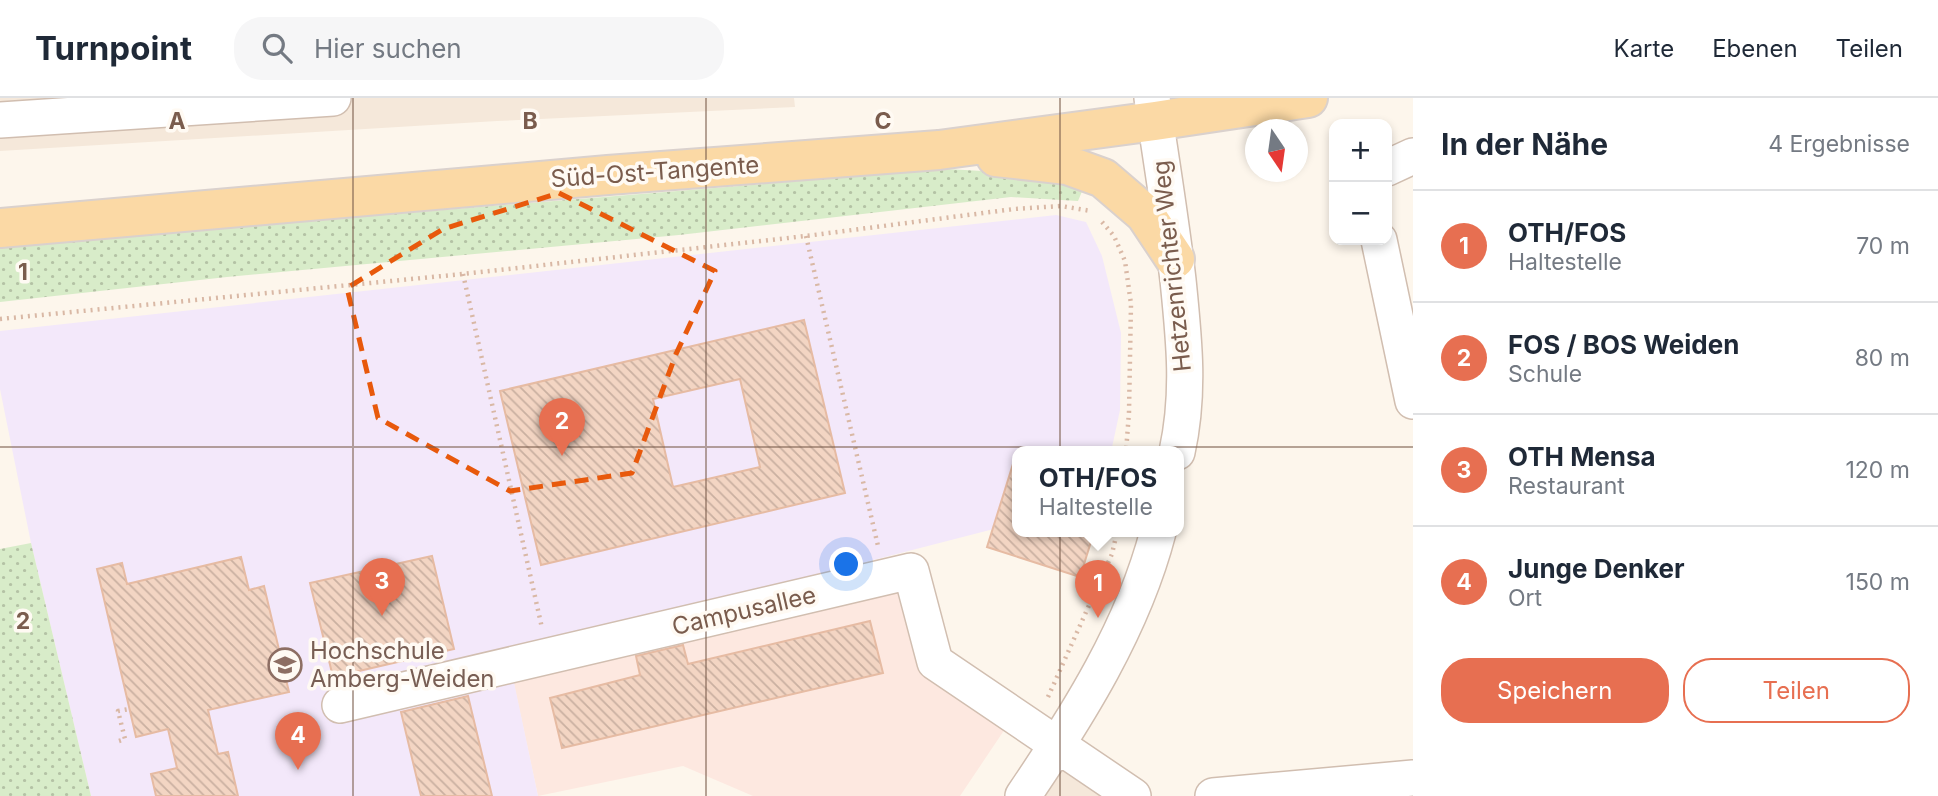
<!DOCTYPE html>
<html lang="de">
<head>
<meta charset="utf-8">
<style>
  :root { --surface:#fff; --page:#f6f6f7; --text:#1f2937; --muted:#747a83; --line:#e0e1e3; --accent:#e76f51 }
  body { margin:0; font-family:Inter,sans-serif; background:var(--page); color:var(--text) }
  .controls { position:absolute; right:21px; top:21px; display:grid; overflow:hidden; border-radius:14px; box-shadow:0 4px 10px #0003 }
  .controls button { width:63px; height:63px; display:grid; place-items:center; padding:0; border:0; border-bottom:2px solid var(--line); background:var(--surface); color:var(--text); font:35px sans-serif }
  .compass { position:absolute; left:1245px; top:21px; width:63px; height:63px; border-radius:50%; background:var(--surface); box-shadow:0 4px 10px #0003; rotate:167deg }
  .you { position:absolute; left:847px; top:467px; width:24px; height:24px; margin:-18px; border:5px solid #fff; border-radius:50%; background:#1a73e8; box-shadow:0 0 0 10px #1a73e833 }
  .badge { display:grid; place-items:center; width:46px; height:46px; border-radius:50%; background:var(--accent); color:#fff; font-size:23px; font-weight:700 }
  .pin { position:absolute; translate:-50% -58px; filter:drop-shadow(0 2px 4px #0008) }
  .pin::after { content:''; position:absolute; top:37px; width:24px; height:21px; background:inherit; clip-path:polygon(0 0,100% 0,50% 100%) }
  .popup { position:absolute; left:1012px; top:348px; width:172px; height:91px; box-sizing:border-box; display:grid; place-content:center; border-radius:14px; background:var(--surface); filter:drop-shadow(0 2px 5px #0005); font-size:23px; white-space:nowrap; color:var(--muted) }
  .popup b { font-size:26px; color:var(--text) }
  .popup::after { content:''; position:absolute; left:50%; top:100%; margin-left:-14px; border:14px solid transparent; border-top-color:var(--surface) }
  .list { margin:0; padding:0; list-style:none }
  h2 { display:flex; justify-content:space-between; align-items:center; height:91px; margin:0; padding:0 28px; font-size:30px }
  h2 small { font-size:23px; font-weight:400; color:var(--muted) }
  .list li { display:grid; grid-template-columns:46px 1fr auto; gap:21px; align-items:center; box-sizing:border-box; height:112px; padding:0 28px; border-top:2px solid var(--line) }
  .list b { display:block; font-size:26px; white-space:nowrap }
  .list p { margin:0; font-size:23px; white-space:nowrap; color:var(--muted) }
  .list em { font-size:23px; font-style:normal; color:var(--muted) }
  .actions { display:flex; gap:14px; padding:21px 28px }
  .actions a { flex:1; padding:16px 0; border:2px solid var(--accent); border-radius:28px; text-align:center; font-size:24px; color:var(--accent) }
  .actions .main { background:var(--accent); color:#fff }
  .icon { flex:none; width:38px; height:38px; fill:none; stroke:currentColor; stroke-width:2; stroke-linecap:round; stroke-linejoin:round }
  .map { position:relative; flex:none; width:1413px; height:698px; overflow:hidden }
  header { display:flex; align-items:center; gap:42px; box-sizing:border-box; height:98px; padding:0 35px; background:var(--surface); border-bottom:2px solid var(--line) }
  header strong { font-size:33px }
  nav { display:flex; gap:38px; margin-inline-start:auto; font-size:24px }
  .search { width:490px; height:63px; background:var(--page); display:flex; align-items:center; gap:18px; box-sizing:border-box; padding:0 24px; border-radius:28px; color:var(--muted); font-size:26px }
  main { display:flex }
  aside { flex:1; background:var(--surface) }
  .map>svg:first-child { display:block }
  .residential { fill:#f5e8da }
  .commercial { fill:#fde8e0 }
  .education { fill:#f3e8fa }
  .grass { fill:url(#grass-dots) }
  .building { fill:url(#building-back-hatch); stroke:#e6bba3; stroke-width:2; fill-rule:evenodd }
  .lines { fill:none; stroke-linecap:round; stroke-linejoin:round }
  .minor-casing { stroke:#d1beb0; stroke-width:38 }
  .major-casing { stroke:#dad1cd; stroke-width:42 }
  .path { stroke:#d9b8a5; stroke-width:4.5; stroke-dasharray:2 5; stroke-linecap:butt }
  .minor { stroke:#fff; stroke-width:35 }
  .major { stroke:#fbd9a5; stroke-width:38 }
  .marked { fill:none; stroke:#e8590c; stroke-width:5; stroke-dasharray:14 9; stroke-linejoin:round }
  .grid { fill:none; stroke:#7a5c4d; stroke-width:2; stroke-opacity:0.55 }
  .labels { text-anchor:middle; stroke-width:7; stroke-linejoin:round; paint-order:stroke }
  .street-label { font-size:24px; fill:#7a5c4d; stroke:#fffaf3 }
  .education-label { font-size:24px; fill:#785e54; stroke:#fffaf3; text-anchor:start }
  .grid-label { font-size:23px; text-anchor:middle; font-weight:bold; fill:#7a5c4d; stroke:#fffaf3; stroke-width:7; stroke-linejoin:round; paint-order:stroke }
</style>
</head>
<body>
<header>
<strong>Turnpoint</strong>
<div class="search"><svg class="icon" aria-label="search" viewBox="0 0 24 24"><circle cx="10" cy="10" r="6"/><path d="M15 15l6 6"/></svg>Hier suchen</div>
<nav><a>Karte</a><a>Ebenen</a><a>Teilen</a></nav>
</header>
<main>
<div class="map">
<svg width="1413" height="698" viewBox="0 0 1413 698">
  <defs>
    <pattern id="grass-dots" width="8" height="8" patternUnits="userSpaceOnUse" patternTransform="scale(1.75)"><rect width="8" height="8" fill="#d8ecc9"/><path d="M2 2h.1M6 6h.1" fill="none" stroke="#b4c2a5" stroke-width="1.8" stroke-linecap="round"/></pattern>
    <pattern id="building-back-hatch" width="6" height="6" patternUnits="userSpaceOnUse" patternTransform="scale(1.75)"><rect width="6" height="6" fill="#f3d5c3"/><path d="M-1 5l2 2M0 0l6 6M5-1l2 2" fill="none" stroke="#cab0a1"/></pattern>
  </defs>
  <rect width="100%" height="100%" fill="#fdf6ec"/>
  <path class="residential" d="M0 0H794L795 9 497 23 0 53Z
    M1057 664 1112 698H1033Z"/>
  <path class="commercial" d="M896 489 918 570 1009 625 960 698H753L683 668 538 698 512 577Z"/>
  <path class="education" d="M1056 117 1086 124 1102 158 1121 235 1120 312 1111 354H1018L1017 425 508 556 538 698H91L31 445 0 291V233Z"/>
  <path class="grass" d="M947 71 1088 79 1078 103 1011 99 679 137 227 179 0 204V148Z
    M31 445 91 698H0V451Z"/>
  <path class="building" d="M804 222 845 395 541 467 500 293ZM740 281 760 369 673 389 653 301Z
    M1013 366 1018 367V434H1094L1080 479 987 449Z
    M432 458 454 551 333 579 310 485Z
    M241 459 249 492 264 488 289 594 208 612 218 656 228 654 238 698H156L151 676 177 670 168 631 136 639 97 471 122 465 127 486Z
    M870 523 883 575 562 650 550 600 640 577 636 558 683 547 688 566Z
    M468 598 492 698H421L401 614Z"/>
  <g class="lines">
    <defs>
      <path id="minor" d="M1152 0C1161 61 1171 121 1178 182 1184 241 1190 295 1177 354
        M0 22 333 0
        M1387 70 1413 58
        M1379 142 1413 303
        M340 607 911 473 935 564 1133 698
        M1023 698C1078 617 1133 530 1158 434
        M1213 698 1413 680"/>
      <path id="major" d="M996 59 1067 67 1103 80 1145 116 1175 161
        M0 130 608 77 939 52 1155 23 1308 0"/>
    </defs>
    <use href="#minor" class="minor-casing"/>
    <use href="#major" class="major-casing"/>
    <path class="path" d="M1102 124 1114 138 1125 163 1131 206 1129 314 1126 354
      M806 138 878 448H876
      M463 176 542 530
      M0 221 463 176 806 138 1014 111 1061 108 1091 113
      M1048 599 1112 456 1117 434
      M119 643 125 641 118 613 129 611"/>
    <use href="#minor" class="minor"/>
    <use href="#major" class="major"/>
  </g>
  <path class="marked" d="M559 95 715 173 676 256 632 375 510 393 378 320 347 190 443 131Z"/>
  <path class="grid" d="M353 0V698M706 0V698M1060 0V698M0 349H1413"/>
  <defs>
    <symbol id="university-ring" viewBox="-11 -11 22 22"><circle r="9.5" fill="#fffaf3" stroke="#8d6e63" stroke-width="1.5"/><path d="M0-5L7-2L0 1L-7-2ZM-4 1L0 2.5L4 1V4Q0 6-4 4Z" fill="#8d6e63"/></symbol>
  </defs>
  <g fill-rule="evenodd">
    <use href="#university-ring" x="266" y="548" width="38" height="38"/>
  </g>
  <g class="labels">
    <g class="street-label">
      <text transform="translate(655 74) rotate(-4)" y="8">Süd-Ost-Tangente</text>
      <text transform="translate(1172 168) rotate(-96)" y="8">Hetzenrichter Weg</text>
      <text transform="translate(744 513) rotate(-13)" y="8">Campusallee</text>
    </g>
    <g class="education-label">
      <text x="310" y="561">Hochschule<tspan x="310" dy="28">Amberg-Weiden</tspan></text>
    </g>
  </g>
  <g class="grid-label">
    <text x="177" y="31">A</text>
    <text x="530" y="31">B</text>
    <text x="883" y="31">C</text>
    <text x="23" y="182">1</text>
    <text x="23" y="531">2</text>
  </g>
</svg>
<div class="controls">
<button>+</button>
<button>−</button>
</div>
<svg class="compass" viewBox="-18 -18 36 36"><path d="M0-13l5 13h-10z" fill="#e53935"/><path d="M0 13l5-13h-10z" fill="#747a83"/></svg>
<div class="you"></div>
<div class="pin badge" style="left:1098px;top:520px">1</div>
<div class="popup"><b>OTH/FOS</b>Haltestelle</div>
<div class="pin badge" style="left:562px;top:358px">2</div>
<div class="pin badge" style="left:382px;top:518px">3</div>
<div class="pin badge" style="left:298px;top:672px">4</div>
</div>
<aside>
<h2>In der Nähe<small>4 Ergebnisse</small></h2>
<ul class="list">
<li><span class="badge">1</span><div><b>OTH/FOS</b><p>Haltestelle</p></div><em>70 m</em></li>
<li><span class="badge">2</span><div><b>FOS / BOS Weiden</b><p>Schule</p></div><em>80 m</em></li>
<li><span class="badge">3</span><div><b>OTH Mensa</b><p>Restaurant</p></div><em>120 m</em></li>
<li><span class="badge">4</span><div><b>Junge Denker</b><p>Ort</p></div><em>150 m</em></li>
</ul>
<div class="actions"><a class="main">Speichern</a><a>Teilen</a></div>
</aside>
</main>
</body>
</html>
